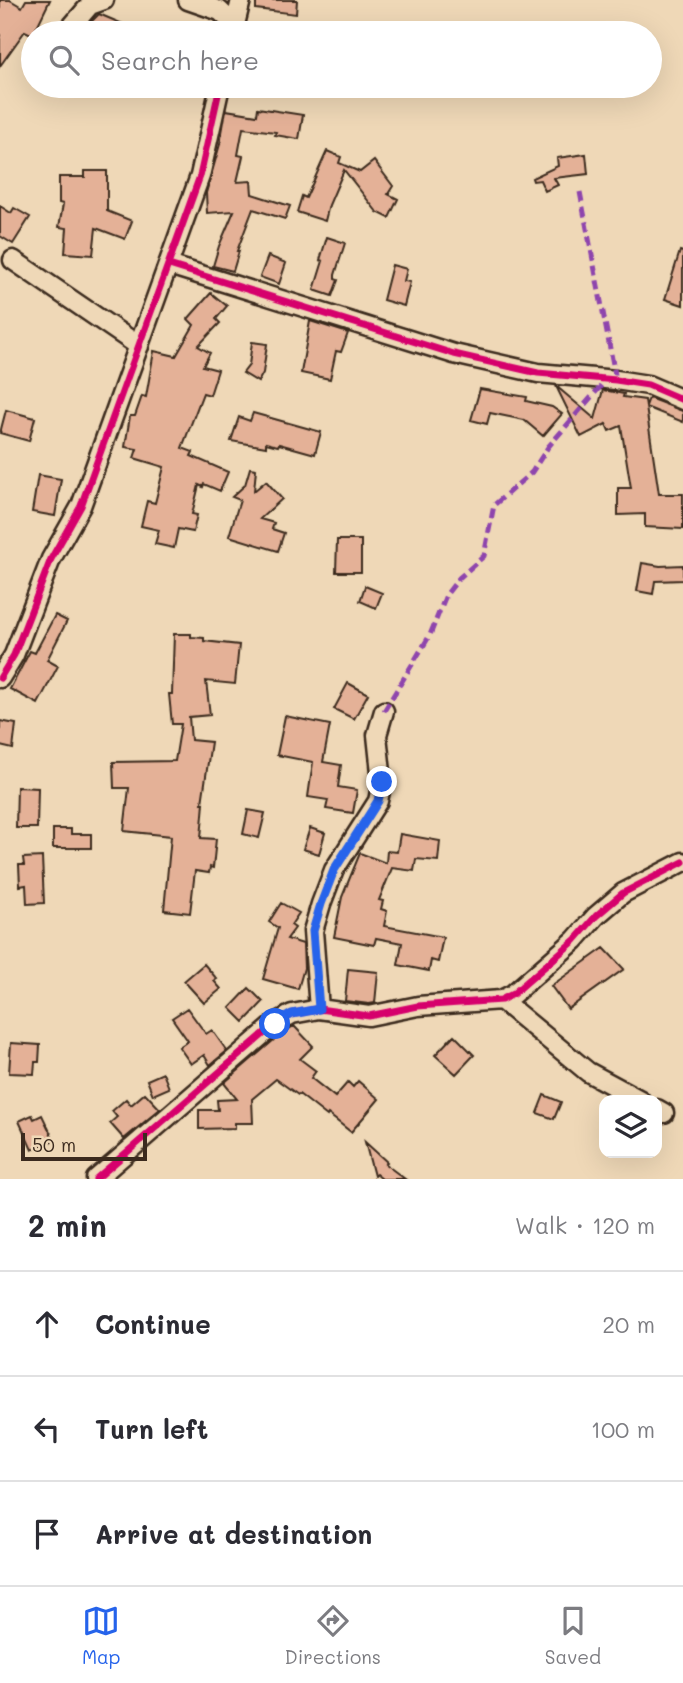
<!DOCTYPE html>
<html lang="en">
<head>
<meta charset="utf-8">
<style>
  :root { --surface:#fff; --page:#f7f7f7; --text:#2b2b33; --muted:#7c7c81; --line:#e1e1e2; --accent:#2563eb }
  body { margin:0; font-family:Mali,sans-serif; background:var(--page); color:var(--text) }
  .controls { position:absolute; right:21px; bottom:21px; display:grid; overflow:hidden; border-radius:14px; box-shadow:0 7px 28px #0002 }
  .controls button { width:63px; height:63px; display:grid; place-items:center; padding:0; border:0; border-bottom:2px solid var(--line); background:var(--surface); color:var(--text); font:35px sans-serif }
  .scale { position:absolute; left:21px; bottom:18px; width:126px; box-sizing:border-box; padding-left:7px; border:4px solid #3b2a1e; border-top:0; font-size:19px; line-height:24px; white-space:nowrap; color:#3b2a1e; -webkit-text-stroke:5px #efd8b7; paint-order:stroke }
  .stop { position:absolute; width:21px; height:21px; margin:-16px; border:5px solid #2563eb; border-radius:50%; background:#fff }
  .stop.end { background:#2563eb; border-color:#fff; box-shadow:0 2px 7px #0008 }
  .list { margin:0; padding:0; list-style:none }
  h2 { display:flex; justify-content:space-between; align-items:center; height:91px; margin:0; padding:0 28px; font-size:30px }
  h2 small { font-size:23px; font-weight:400; color:var(--muted) }
  .list li { display:grid; grid-template-columns:46px 1fr auto; gap:21px; align-items:center; box-sizing:border-box; height:105px; padding:0 28px; border-top:2px solid var(--line) }
  .list b { display:block; font-size:26px; white-space:nowrap }
  .list em { font-size:23px; font-style:normal; color:var(--muted) }
  .icon { flex:none; width:38px; height:38px; fill:none; stroke:currentColor; stroke-width:2; stroke-linecap:round; stroke-linejoin:round }
  .map { position:relative; flex:none; width:683px; height:1179px; overflow:hidden }
  .search { position:absolute; background:var(--surface); box-shadow:0 7px 28px #0002; left:21px; right:21px; top:21px; height:77px; display:flex; align-items:center; gap:18px; box-sizing:border-box; padding:0 24px; border-radius:38px; color:var(--muted); font-size:26px }
  .sheet { height:406px; background:var(--surface) }
  nav { display:flex; justify-content:space-around; align-items:center; box-sizing:border-box; height:98px; border-top:2px solid var(--line); background:var(--surface); font-size:19px; color:var(--muted) }
  nav a { display:grid; justify-items:center; gap:4px }
  nav .on { color:var(--accent) }
  .map>svg:first-child { display:block }
  .building { fill:#e4b197; stroke:#3b2a1e; stroke-width:2 }
  .lines { fill:none; stroke-linecap:round; stroke-linejoin:round }
  .minor-casing { stroke:#3b2a1e; stroke-width:23 }
  .minor { stroke:#efd8b7; stroke-width:18 }
  .quiet { stroke:#8e44ad; stroke-width:5; stroke-dasharray:10 5; stroke-linecap:butt }
  .cycleway-casing { stroke:#efd8b7; stroke-width:11 }
  .cycleway { stroke:#d6006c; stroke-width:7 }
  .route { stroke:#2563eb; stroke-width:9 }
</style>
</head>
<body>
<div class="map">
<svg width="683" height="1179" viewBox="0 0 683 1179">
  <rect width="100%" height="100%" fill="#efd8b7"/>
  <filter id="ink" filterUnits="userSpaceOnUse"><feTurbulence type="fractalNoise" baseFrequency=".0143" numOctaves="2"/><feDisplacementMap in="SourceGraphic" scale="14" xChannelSelector="R" yChannelSelector="G"/><feConvolveMatrix kernelMatrix="1 2 1 2 8 2 1 2 1" color-interpolation-filters="sRGB"/></filter>
  <g filter="url(#ink)">
    <path class="building" d="M0 0H10L22 7 26 0H50L33 35 25 31 0 66Z
      M256 0H297L296 14 256 9Z
      M99 14 144 33H84L87 26Z
      M258 108 303 115 299 139 275 135 276 132 243 128 238 155 243 156 237 182 251 181 252 194 290 206 285 219 253 209 237 251H239L233 271 213 266 219 246 234 211 207 213 206 193 220 144 226 110 257 115Z
      M327 151 341 157 339 163 360 172 374 161 393 186 388 194 398 199 389 218 377 212 344 170 329 205 325 221 297 212 302 196 306 198Z
      M586 154 588 174 554 178 558 185 545 191 540 180 533 181 532 178 558 166 557 158Z
      M85 171H107V211L132 221 125 239 96 228 93 255 65 253 67 228 59 227 63 204 59 203V177H85Z
      M0 206 11 213 14 208 30 217 13 244 0 236Z
      M327 237 345 243 335 275V279L338 280 332 296 314 290 323 261 320 260Z
      M680 251 683 252V305L665 299Z
      M268 256 286 263 279 284 260 277Z
      M392 265 407 269 404 281 410 282 404 306 383 300Z
      M211 293 227 306 216 319 220 323 198 346 210 353 203 366 218 370 210 395 203 393 182 448 193 452 191 456 228 472 220 491 204 484 203 487 199 485 192 514 197 515 193 532 178 529 174 548 155 544 159 530 141 526 147 501 155 503 164 467 134 458 137 449 125 447 130 416H135L142 396 146 397 154 351 176 356 194 325 188 319Z
      M310 321 348 333 341 352 336 351 330 379 301 373Z
      M252 342 267 344 263 373 258 382 243 373 249 365Z
      M556 386 595 419 603 390 624 394 623 397 645 400 646 406 649 398 683 411V422L646 407 659 494H683V529L645 527V514L618 515V488H631L621 426 609 431 606 424 581 437Z
      M480 389 527 397 526 401 552 407 562 414 543 436 524 420 490 413 487 424 471 420Z
      M6 410 35 418 29 441 0 433Z
      M253 413 321 432 315 454 279 444 278 446 266 443V447L231 441 239 417 250 421Z
      M250 468 256 469 254 491 266 481 282 499 260 519 274 523 272 529 284 533 278 551 229 536 240 500 232 497 245 485Z
      M38 475 61 479 55 516 32 512Z
      M337 540H361V572H336Z
      M642 563 660 566 683 565V580L655 581 653 594 637 591Z
      M365 586 382 593 376 608 360 601Z
      M55 615 67 621 47 660 58 666 38 704 10 689 30 651 35 653Z
      M174 634H191V637L204 638V641L239 645 235 684 206 681 210 715 189 717 191 740 211 742 202 803H204L201 838 216 839 213 868 210 867 209 873 195 871 190 913 164 910 171 836 124 831 129 788H114L113 762 175 761 181 724H172L169 694H172Z
      M348 683 368 694 354 719 334 709Z
      M285 716 330 725 323 762 341 765 338 787 357 790 353 813 326 809 328 800 308 797 313 762 277 755Z
      M0 721 16 724 13 749 0 746Z
      M17 787 38 788 37 828H16Z
      M248 810 265 813 259 838 243 834Z
      M310 828 325 833 319 854 303 849Z
      M53 829H71V834H91V848H53Z
      M400 834 440 841 438 861 416 859 414 871 392 868 379 900 383 901 381 909 387 911 384 926 443 937 438 962 431 960 429 971 398 965 402 943 376 938 374 945 334 937 342 897 360 853 386 863 387 851 397 852Z
      M42 857 44 903 27 904 26 885 20 886 19 865H24L23 858Z
      M281 903 299 913 291 925 295 928 287 939 303 944 304 968 298 989 263 979 278 928 269 922Z
      M604 948 624 969 568 1009 551 986Z
      M204 964 217 979 214 981 221 989 204 1003 184 981Z
      M348 969 378 972 375 1003 369 1004 345 1001Z
      M249 988 263 1002 244 1022 230 1008Z
      M187 1008 206 1034 212 1030 227 1051 210 1065 204 1055 191 1064 179 1047 188 1041 172 1018Z
      M294 1026 313 1046 300 1059 316 1071 311 1078 335 1097 348 1082 353 1087 358 1081 379 1099 351 1132 328 1114 327 1116 299 1094 298 1095 276 1079 252 1099 253 1123H235V1128L199 1129V1110H218L217 1100 237 1099 224 1083 282 1033Z
      M454 1035 474 1055 456 1074 435 1055Z
      M11 1043 40 1045 39 1062H35L34 1074 9 1073Z
      M163 1073 169 1088 153 1095 147 1080Z
      M145 1093 160 1109 124 1139 110 1123 117 1117 112 1111 126 1099 131 1105Z
      M544 1095 561 1102 554 1119 537 1113Z
      M32 1115 34 1119 42 1115 54 1140 32 1150 19 1121Z
      M365 1142 387 1162 385 1164 405 1179H382L376 1174 374 1176Z"/>
    <g class="lines">
      <defs>
        <path id="minor" d="M188 0 220 11 235 25
          M66 33 90 5 104 0
          M233 33 241 0
          M13 260 139 346
          M169 265 454 354 538 373 616 380 648 385 683 400
          M0 678 14 655 51 559 81 506 200 176 220 86
          M501 1000 588 1072 640 1100
          M319 1009 313 931 321 904 334 870 378 801 382 782 377 735 384 711
          M657 1109 664 1113
          M96 1179 275 1024 292 1014 319 1009 369 1016 418 1006 501 1000 513 994 575 940 596 916 623 893 683 862"/>
      </defs>
      <use href="#minor" class="minor-casing"/>
      <use href="#minor" class="minor"/>
      <path class="quiet" d="M580 192 616 380
        M384 711 430 635 446 595 459 578 484 556 494 505 532 472 548 447 607 379"/>
      <defs>
        <path id="cycleway" d="M169 265 454 354 538 373 616 380 648 385 683 400
          M0 678 14 655 51 559 81 506 200 176 220 86
          M96 1179 275 1024 292 1014 319 1009 369 1016 418 1006 501 1000 513 994 575 940 596 916 623 893 683 862"/>
      </defs>
      <use href="#cycleway" class="cycleway-casing"/>
      <use href="#cycleway" class="cycleway"/>
    </g>
  </g>
  <g class="lines" filter="url(#ink)">
    <path class="route" d="M275 1024 292 1014 319 1009 313 931 321 904 334 870 378 801 382 782"/>
  </g>
</svg>
<div class="controls">
<button><svg class="icon" aria-label="layers" viewBox="0 0 24 24"><path d="M12 4l9 5-9 5-9-5zM3 14l9 5 9-5"/></svg></button>
</div>
<div class="scale">50 m</div>
<div class="stop" style="left:275px;top:1024px"></div>
<div class="stop end" style="left:382px;top:782px"></div>
<div class="search"><svg class="icon" aria-label="search" viewBox="0 0 24 24"><circle cx="10" cy="10" r="6"/><path d="M15 15l6 6"/></svg>Search here</div>
</div>
<section class="sheet">
<h2>2 min<small>Walk · 120 m</small></h2>
<ul class="list">
<li><svg class="icon" aria-label="ahead" viewBox="0 0 24 24"><path d="M12 20V5M6 11l6-6 6 6"/></svg><div><b>Continue</b></div><em>20 m</em></li>
<li><svg class="icon" aria-label="left" viewBox="0 0 24 24"><path d="M17 20v-9H6M10 6l-5 5 5 5"/></svg><div><b>Turn left</b></div><em>100 m</em></li>
<li><svg class="icon" aria-label="arrive" viewBox="0 0 24 24"><path d="M6 21V4h12l-3 4 3 4H6"/></svg><div><b>Arrive at destination</b></div></li>
</ul>
</section>
<nav>
<a class="on"><svg class="icon" aria-label="map" viewBox="0 0 24 24"><path d="M3 6l6-2 6 2 6-2v14l-6 2-6-2-6 2zM9 4v14M15 6v14"/></svg>Map</a>
<a><svg class="icon" aria-label="directions" viewBox="0 0 24 24"><path d="M12 3l9 9-9 9-9-9zM9 14v-3h6M13 9l2 2-2 2"/></svg>Directions</a>
<a><svg class="icon" aria-label="saved" viewBox="0 0 24 24"><path d="M7 4h10v16l-5-4-5 4z"/></svg>Saved</a>
</nav>
</body>
</html>
